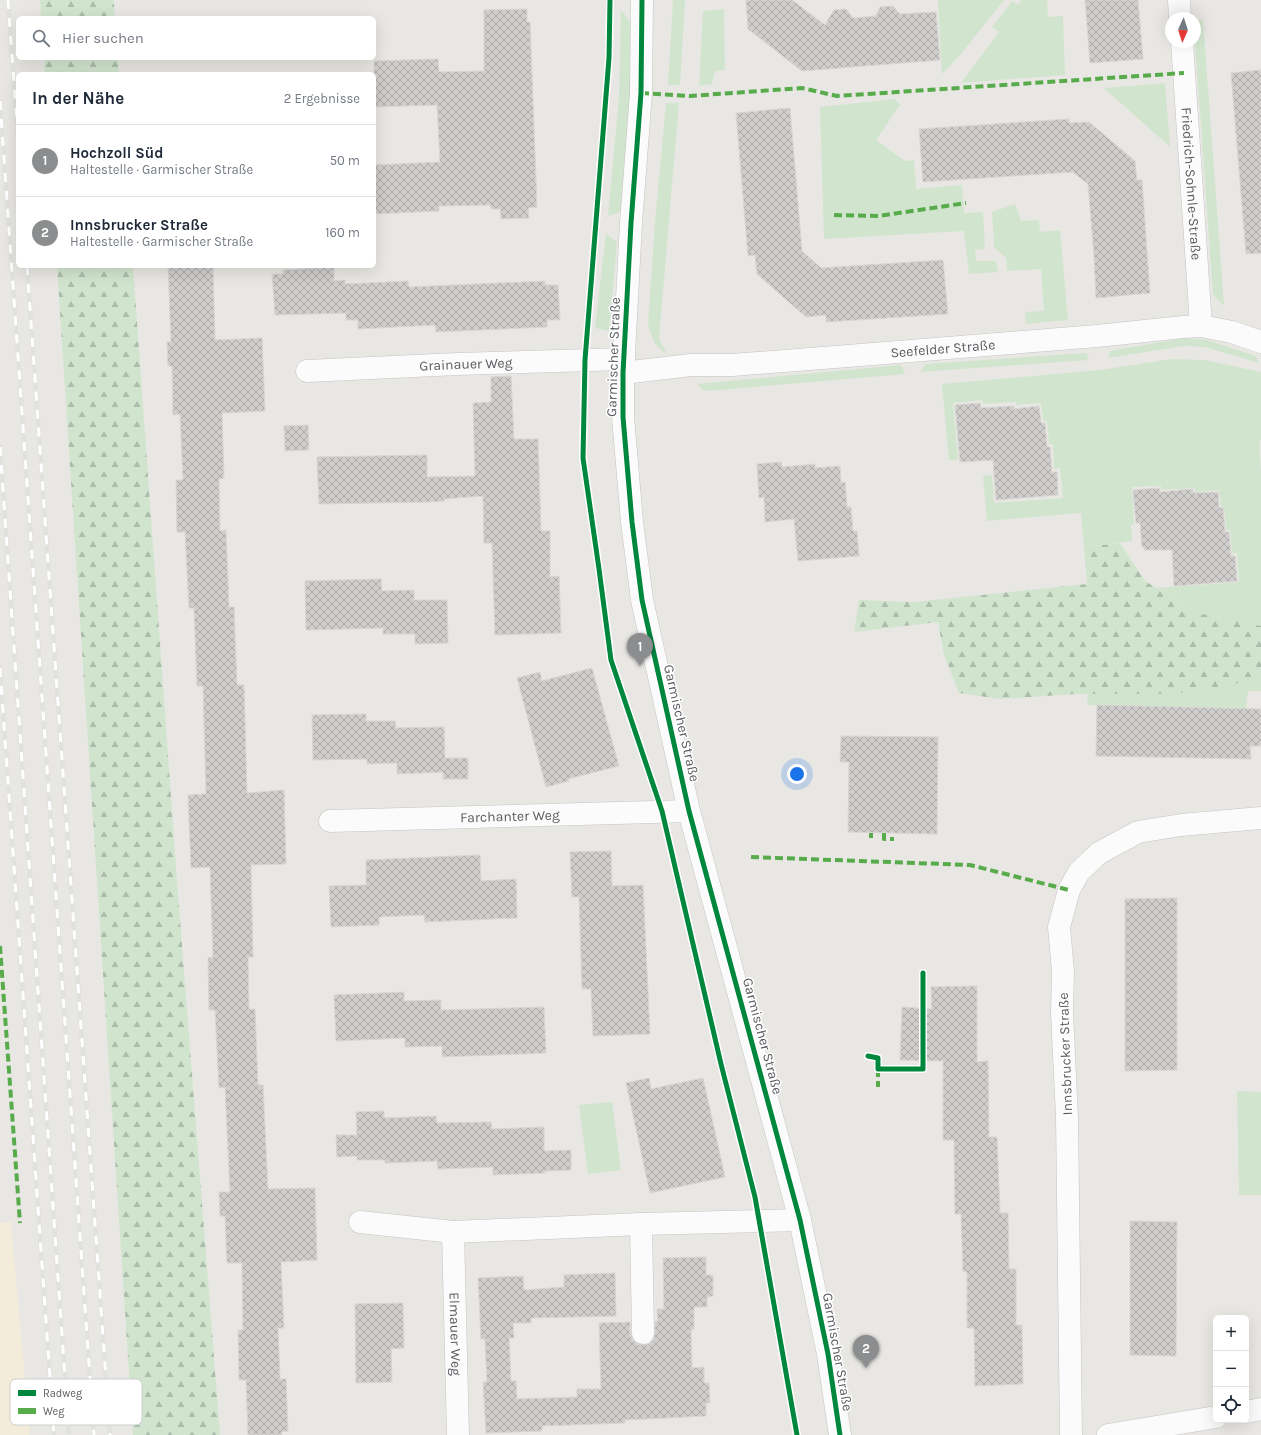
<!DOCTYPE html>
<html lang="de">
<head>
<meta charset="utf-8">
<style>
  :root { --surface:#fff; --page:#f6f6f7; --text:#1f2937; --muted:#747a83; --line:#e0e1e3; --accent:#8b8d8e }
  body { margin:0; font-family:Karla,sans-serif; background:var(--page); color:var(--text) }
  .controls { position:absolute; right:12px; bottom:12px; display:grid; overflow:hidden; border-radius:6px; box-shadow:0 4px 16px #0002 }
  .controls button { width:36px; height:36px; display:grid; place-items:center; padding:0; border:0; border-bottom:1px solid var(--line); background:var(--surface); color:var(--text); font:20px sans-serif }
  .compass { position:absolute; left:1165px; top:12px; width:36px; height:36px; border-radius:50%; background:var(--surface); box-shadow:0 4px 16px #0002; rotate:183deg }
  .you { position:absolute; left:797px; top:774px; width:14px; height:14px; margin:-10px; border:3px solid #fff; border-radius:50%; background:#1a73e8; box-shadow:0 0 0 6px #1a73e833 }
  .badge { display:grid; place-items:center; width:26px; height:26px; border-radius:50%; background:var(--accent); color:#fff; font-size:13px; font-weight:700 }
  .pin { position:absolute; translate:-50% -33px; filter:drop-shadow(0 1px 2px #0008) }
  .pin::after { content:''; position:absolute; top:21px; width:14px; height:12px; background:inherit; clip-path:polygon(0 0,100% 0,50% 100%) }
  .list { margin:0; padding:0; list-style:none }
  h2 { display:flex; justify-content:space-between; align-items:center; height:52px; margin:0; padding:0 16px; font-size:17px }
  h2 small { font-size:13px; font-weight:400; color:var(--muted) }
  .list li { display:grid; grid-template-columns:26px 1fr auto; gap:12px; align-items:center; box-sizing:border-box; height:72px; padding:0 16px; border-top:1px solid var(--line) }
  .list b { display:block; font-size:15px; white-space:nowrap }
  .list p { margin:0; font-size:13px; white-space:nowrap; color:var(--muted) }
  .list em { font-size:13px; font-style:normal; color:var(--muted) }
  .icon { flex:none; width:22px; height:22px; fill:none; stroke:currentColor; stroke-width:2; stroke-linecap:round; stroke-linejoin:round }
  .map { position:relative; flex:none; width:1261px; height:1435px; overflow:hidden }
  .search { position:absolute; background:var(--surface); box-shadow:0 4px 16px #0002; left:16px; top:16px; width:360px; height:44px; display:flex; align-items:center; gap:10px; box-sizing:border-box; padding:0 14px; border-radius:6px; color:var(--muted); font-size:15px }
  .panel { position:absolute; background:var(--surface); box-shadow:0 4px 16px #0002; left:16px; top:72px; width:360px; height:196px; border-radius:6px }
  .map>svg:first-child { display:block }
  .commercial { fill:#f3ecdb }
  .green { fill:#d1e5ce }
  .forest { fill:url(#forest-firs) }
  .building { fill:url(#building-cross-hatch); stroke:#d8d6d2 }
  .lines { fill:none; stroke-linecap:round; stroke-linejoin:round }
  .street-casing { stroke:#c4c4c4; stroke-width:23 }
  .street { stroke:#fcfbfb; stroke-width:22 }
  .rail-casing { stroke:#e1e1e0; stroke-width:4.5 }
  .rail { stroke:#fff; stroke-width:3; stroke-dasharray:9; stroke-linecap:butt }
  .quiet { stroke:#58ab4b; stroke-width:4; stroke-dasharray:8 4; stroke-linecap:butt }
  .cycleway-casing { stroke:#fff; stroke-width:8 }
  .cycleway { stroke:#00873e; stroke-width:5 }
  .labels { text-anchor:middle; stroke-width:3; stroke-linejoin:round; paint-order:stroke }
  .street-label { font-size:14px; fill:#595c60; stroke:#fff }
  .key { fill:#fff; stroke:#cdcecf; stroke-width:1 }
  .key-label { font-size:11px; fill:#595c60 }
</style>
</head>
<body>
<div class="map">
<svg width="1261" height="1435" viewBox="0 0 1261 1435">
  <defs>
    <pattern id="forest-firs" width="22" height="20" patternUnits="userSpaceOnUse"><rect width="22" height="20" fill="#d1e5ce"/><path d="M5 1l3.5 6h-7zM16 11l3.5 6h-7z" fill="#adbdab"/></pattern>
    <pattern id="building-cross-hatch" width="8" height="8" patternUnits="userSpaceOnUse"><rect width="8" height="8" fill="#cfcecc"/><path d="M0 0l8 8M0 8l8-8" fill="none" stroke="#abaaa9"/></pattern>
  </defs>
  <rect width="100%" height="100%" fill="#e8e7e3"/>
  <path class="commercial" d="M11 1222 30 1435H0V1223Z"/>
  <path class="green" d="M673 0H685L680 85H668Z
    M938 0H1004L960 55 942 74Z
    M1022 0H1047L1048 17 1063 16 1065 75 961 83 999 32 992 27 1012 1 1018 5Z
    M724 9 725 70 715 71 712 84 699 86 703 11Z
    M621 10 633 25 632 98 620 212 608 216 619 98Z
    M1203 20 1224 306 1213 295 1195 42V21Z
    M1165 83 1170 147 1104 88Z
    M895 99 900 105 876 140 905 161 914 160 916 189 962 185 964 213 983 212 985 249 975 250 976 261H996L998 272 969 274 964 231 824 239 820 107Z
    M666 103H679L659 338 667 354C655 348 652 338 648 325L655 222Z
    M1015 204 1021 221 1039 220 1040 232 1060 230 1068 320 1026 324 1025 312 1044 311 1041 269 1007 271 1006 258 994 247 992 212Z
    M606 234 617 242 609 331 595 328Z
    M1184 338 1207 340 1256 356 1259 363 1205 347 1184 346 1108 358 1110 351Z
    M1086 353 1089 360 920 372 926 364Z
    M1171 359 1205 360 1261 372V440L1259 441 1261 472V626L1197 613 1157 588 1239 582 1237 553H1232L1230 530H1226L1224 506H1221L1219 490 1195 492V488L1161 490V486L1132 487 1134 525H1131L1132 541 1084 547 1081 513 987 521 983 476 992 475 994 503 1063 498 1060 468 1054 469 1053 444H1049L1047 421 1043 420 1041 403 1016 405V402L983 404 982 400 953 403 958 460H949L942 384 1101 370Z
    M901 365 905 374 708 391 701 389 698 384Z
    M1261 679V691H1248L1246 709 1087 705 1088 694H1177Z
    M1237 1091 1261 1092V1195H1239Z
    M612 1102 621 1170 588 1174 579 1105Z"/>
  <path class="forest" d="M40 0H113L114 4 115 18H41Z
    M44 58H118L119 74H45Z
    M57 266H133L177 881 220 1435H133Z
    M1120 543 1145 581 1197 613 1261 626V679L1177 694H1076L1000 699 959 693 944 655 938 622 854 632 859 600 914 602 1087 584 1084 547Z"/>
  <path class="building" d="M746 0H792L825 25 834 10 846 9 853 18 876 16 880 7 893 6 900 14 936 12 940 60 802 71 748 29Z
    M1085 0H1138L1143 59 1090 63Z
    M527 9V22H530L537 207 528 208 529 218 501 219 500 209H491L490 205 439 206V211L374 214V165L440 162 437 105 374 107V61L438 59 439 72 484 71V10Z
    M1261 70V253L1246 254 1231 73Z
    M790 108 802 251 821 268 943 260 948 314 826 322V315L806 317 757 274 755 255 748 256 736 113Z
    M1069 119V123L1089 122 1135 161 1137 180H1142L1150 293 1096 298 1094 256 1088 184 1073 172 923 182 919 129Z
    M168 266H213L215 340 262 338 265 411 222 413 224 478 219 479 220 531 226 530 229 607H234L237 685H244L247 793 284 790 286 864 251 865 253 957H248L249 1009H255L258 1085H263L268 1189 315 1188 317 1260 281 1262 284 1328H278L280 1379H286L288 1431 281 1432 282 1435H248L246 1380H239L238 1330H243L242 1263H227L225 1216H220L219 1192H230L225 1087 219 1088 215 1010H209L208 958 213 957 210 867 191 868 188 795 206 794 203 686H197L194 608H189L185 532H177L176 480H183L182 456 180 414 173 415 172 366H168L167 342H171Z
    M334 267V281L345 280V284L408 281 409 287 545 281V285H558L560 320H547V327L436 332 435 325 358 329V320H346V313L275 315 272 274H283V270Z
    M511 376 514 439H538L541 531H550V577L559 576 561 633 495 635 492 543H484L483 496 444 499V501L428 502 319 504 317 457 427 455V477L475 476 473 403 491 402V377Z
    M980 403 981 408 1014 406V409L1039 406 1041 423H1045L1047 447H1050L1052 472H1057L1058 495 996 500 993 460 960 462 955 405Z
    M308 425 309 450 285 451 284 426Z
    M781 462 782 467 815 464V468L840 466 841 483 845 482 847 507H851L853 531H857L859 556 798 561 794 519 765 522 764 497 759 498 757 464Z
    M1159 488 1160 492 1193 489V493L1218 492 1219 508 1223 507 1225 532H1229L1231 556H1235L1237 581 1174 586 1172 550H1144V547H1142L1140 523H1136L1133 490Z
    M381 579 382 591 414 590V600H447L448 643 415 644V634H383V628L306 630 305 581Z
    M592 668 619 766 568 779 569 781 546 787 517 678 540 672 542 681Z
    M1097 705 1261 709V746H1250L1251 759 1096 756Z
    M366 714V721H395L396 728 444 727 445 758H468V779H443V772L397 774V763L367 764V759L313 760 312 715Z
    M841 736 938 737 937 834 848 832 849 762H840Z
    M611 851 612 886 643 885 650 1034 593 1036 591 989H582L579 897H572L570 852Z
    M480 855 481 881 516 879 517 918 425 922 424 915 379 917V925L331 927 329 886 366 885V860Z
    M1177 898V1070L1125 1071V899Z
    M977 986V1062L988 1061 989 1137H997L1000 1213H1008L1009 1269H1016V1325H1022L1023 1384 975 1386 974 1328H967V1272L963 1271 961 1214H955L954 1140H943V1061L900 1060 902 1007 932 1009 931 987Z
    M404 992V1001L441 1000V1010L544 1007 546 1053 442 1057V1046L405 1047V1038L336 1041 334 995Z
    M649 1078 651 1089 703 1078 725 1177 650 1193 626 1083Z
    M384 1111V1118L436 1116 437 1123 491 1122 492 1129 544 1127V1151L571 1150V1170L545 1171V1173L493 1175V1167L438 1169 437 1161 385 1163V1160H357V1156L337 1157 336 1135H357L356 1112Z
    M1130 1221 1177 1222 1176 1356 1130 1355Z
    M706 1257V1275H713V1296L707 1297V1307H694V1329L691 1330 692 1368 704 1367V1383H709L710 1403H706V1416L625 1420V1423L542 1426V1431L486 1433 483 1382H487L485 1339H481L478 1278 523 1276 524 1290 564 1287V1275L615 1273 616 1316 531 1318V1323H513L514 1338H509L511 1381H516L517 1399 577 1397V1389H601L599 1323 630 1322V1333L633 1340 637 1344 644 1345 649 1344 654 1339 655 1333V1321H658L657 1309H664L663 1258Z
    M403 1303 404 1348 391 1349 392 1382 356 1383 355 1304Z"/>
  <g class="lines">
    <defs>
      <g id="street">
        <path d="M642 0 641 93 631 223 623 373V417L632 522 642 600 689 811 800 1220 828 1354 840 1435"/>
        <path d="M1179 0 1180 18"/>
        <path id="s1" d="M1182 42 1201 326"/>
        <path id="s2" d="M307 371 457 364 624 359"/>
        <path id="s3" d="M623 373 691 365H732L848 356 1097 336 1183 327 1201 326 1232 332 1261 342"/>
        <path id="s4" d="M330 821 689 811"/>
        <path d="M360 1222 453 1232 641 1224 800 1220"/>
        <path d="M641 1224 643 1333"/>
        <path id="s5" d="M453 1232 458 1435"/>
        <path d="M1246 1412 1261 1409"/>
        <path d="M1071 1435 1067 1117 1062 1013 1063 971 1059 927 1069 890 1079 872 1099 853 1138 832 1181 825 1261 818"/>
        <path d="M1108 1435 1216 1417"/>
      </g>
    </defs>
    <use href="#street" class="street-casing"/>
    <use href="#street" class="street"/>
    <defs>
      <path id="rail" d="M8 0 18 138
        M0 101 94 1435
        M27 266 110 1435
        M0 447 69 1435
        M0 668 54 1435"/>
    </defs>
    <use href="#rail" class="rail-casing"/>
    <use href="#rail" class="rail"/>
    <path class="quiet" d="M641 93 690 96 802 88 837 96 1184 73
      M834 215 878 216 966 203
      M884 833V839H894
      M871 838V833
      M751 857 970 865 1069 890
      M0 946 20 1223
      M878 1069V1087"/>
    <defs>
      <path id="cycleway" d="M610 0 609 58 585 360 583 458 599 569 611 660 662 811 721 1064 755 1197 797 1435
        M642 0 641 93 631 223 623 373V417L632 522 642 600 689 811 800 1220 828 1354 840 1435
        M868 1056 878 1058V1069H923V973"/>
    </defs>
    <use href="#cycleway" class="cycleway-casing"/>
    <use href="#cycleway" class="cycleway"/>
  </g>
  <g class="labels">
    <g class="street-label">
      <text dy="5" stroke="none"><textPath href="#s1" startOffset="142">Friedrich-Sohnle-Straße</textPath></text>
      <text dy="5" stroke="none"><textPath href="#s3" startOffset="321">Seefelder Straße</textPath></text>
      <text transform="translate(613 357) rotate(-88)" y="5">Garmischer Straße</text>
      <text dy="5" stroke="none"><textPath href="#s2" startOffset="159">Grainauer Weg</textPath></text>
      <text transform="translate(682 723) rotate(77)" y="5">Garmischer Straße</text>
      <text dy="5" stroke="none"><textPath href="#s4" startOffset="180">Farchanter Weg</textPath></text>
      <text transform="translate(763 1036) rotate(75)" y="5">Garmischer Straße</text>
      <text transform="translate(1065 1054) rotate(-92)" y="5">Innsbrucker Straße</text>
      <text dy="5" stroke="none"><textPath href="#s5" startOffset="102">Elmauer Weg</textPath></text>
      <text transform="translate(838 1352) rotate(80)" y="5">Garmischer Straße</text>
    </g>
  </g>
  <rect x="10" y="1379" width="132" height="46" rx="6" class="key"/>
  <rect x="18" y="1390" width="18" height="6" fill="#00873e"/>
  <rect x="18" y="1408" width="18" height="6" fill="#58ab4b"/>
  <g class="key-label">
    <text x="43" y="1397">Radweg</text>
    <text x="43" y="1415">Weg</text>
  </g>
</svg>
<div class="controls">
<button>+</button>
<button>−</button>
<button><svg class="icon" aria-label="locate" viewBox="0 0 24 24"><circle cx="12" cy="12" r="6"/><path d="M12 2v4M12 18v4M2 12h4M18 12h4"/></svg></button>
</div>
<svg class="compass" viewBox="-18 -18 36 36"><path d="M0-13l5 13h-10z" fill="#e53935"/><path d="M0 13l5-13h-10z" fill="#747a83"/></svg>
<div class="you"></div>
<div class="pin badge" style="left:640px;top:666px">1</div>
<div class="pin badge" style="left:866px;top:1368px">2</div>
<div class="search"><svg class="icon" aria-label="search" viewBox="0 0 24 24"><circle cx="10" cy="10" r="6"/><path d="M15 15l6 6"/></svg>Hier suchen</div>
<section class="panel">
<h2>In der Nähe<small>2 Ergebnisse</small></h2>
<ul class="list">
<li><span class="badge">1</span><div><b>Hochzoll Süd</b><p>Haltestelle · Garmischer Straße</p></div><em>50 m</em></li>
<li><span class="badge">2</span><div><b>Innsbrucker Straße</b><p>Haltestelle · Garmischer Straße</p></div><em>160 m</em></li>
</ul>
</section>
</div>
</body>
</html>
